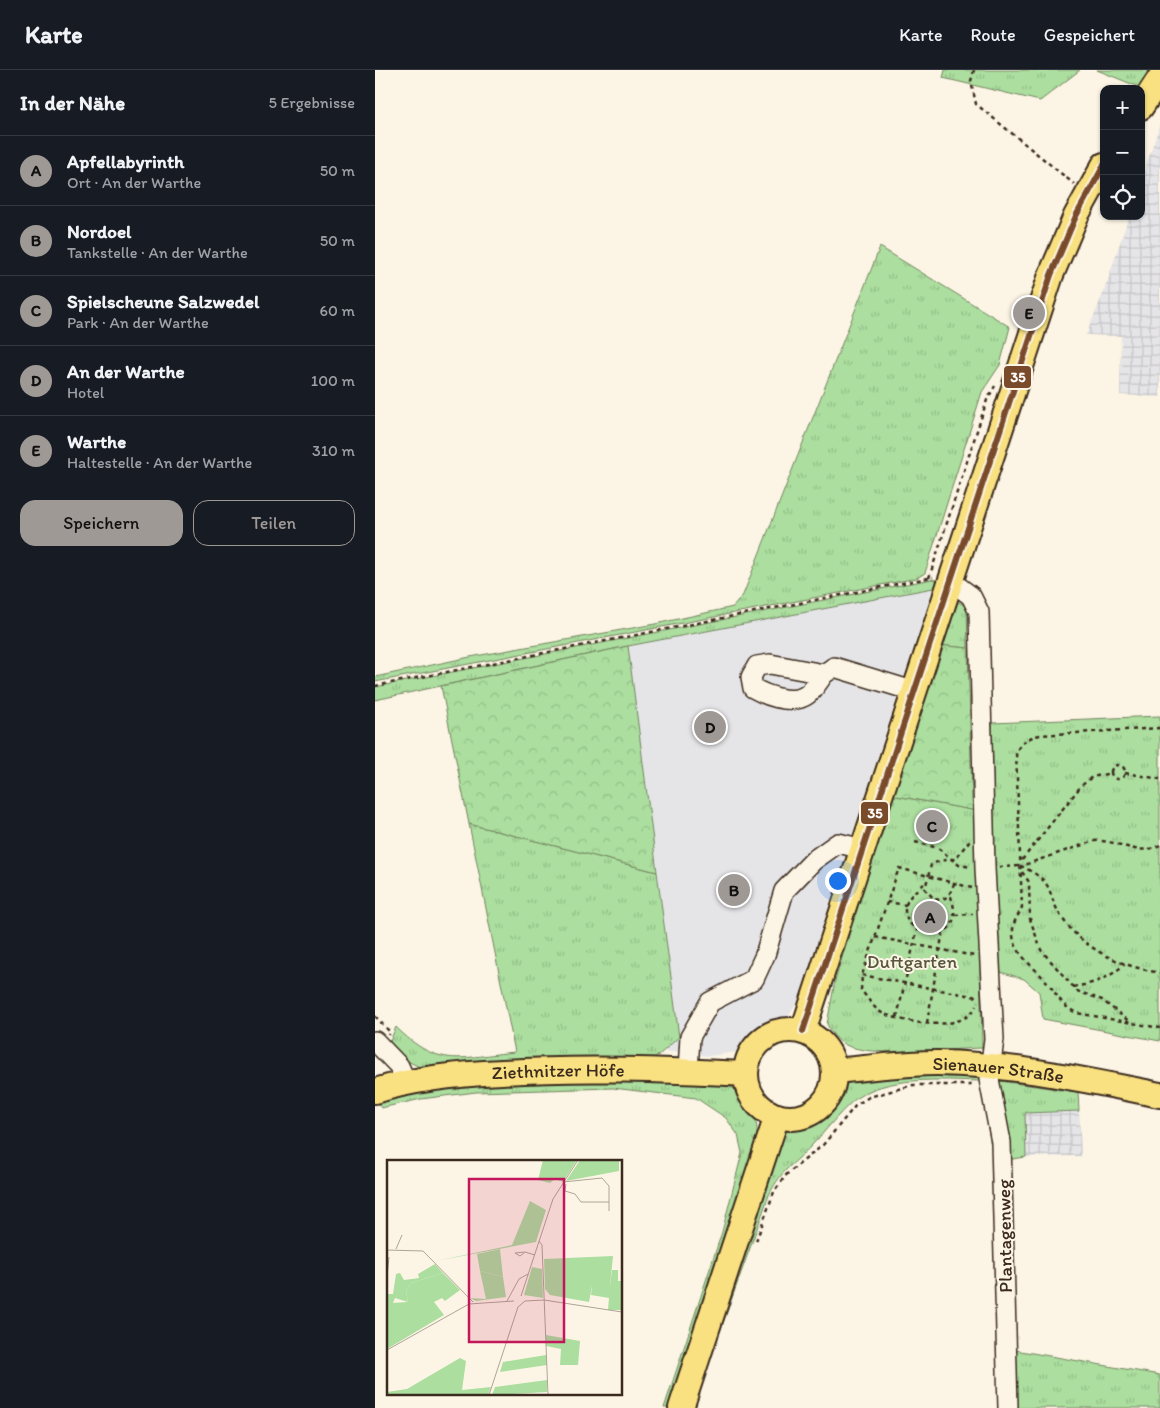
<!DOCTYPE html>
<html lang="de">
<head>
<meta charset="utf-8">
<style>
  :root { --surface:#171b24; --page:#242831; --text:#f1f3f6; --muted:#9ea1a6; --line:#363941; --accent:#9f9995 }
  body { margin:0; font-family:Itim,sans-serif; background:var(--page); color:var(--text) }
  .controls { position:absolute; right:15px; top:15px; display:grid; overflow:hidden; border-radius:10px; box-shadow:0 1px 4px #0004 }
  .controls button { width:45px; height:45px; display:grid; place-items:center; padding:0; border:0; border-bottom:1px solid var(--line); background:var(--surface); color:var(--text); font:25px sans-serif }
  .you { position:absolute; left:462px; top:810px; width:18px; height:18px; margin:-12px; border:4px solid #fff; border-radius:50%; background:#1a73e8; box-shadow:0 0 0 8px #1a73e833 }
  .badge { display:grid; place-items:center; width:32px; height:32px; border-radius:50%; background:var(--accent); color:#111; font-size:16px; font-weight:700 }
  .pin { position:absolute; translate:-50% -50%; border:2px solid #fff; box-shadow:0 1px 5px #0006 }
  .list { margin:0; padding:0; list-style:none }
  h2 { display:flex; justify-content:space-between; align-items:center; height:65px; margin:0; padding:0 20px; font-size:21px }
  h2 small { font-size:16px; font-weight:400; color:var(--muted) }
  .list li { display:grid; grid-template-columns:32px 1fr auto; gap:15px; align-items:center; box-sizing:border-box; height:70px; padding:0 20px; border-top:1px solid var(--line) }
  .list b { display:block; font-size:19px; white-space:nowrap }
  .list p { margin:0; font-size:16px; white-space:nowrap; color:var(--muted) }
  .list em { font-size:16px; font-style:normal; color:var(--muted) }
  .actions { display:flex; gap:10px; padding:15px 20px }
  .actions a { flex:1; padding:11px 0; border:1px solid var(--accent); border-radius:15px; text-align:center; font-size:18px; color:var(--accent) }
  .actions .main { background:var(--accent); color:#111 }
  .icon { flex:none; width:28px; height:28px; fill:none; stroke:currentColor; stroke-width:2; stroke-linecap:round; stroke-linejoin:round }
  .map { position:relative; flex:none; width:785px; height:1338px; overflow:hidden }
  header { display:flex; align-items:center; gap:30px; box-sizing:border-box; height:70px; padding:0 25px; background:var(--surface); border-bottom:1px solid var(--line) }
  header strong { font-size:24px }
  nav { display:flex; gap:28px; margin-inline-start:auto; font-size:18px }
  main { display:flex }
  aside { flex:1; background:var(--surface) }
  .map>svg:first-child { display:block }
  .built { fill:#e5e5e8 }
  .industrial { fill:url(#industrial-grid) }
  .grass { fill:url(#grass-tufts); stroke:#73845e }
  .forest { fill:url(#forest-crowns); stroke:#73845e }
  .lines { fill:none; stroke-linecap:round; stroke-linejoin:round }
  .minor-casing { stroke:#3b2a1e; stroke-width:22 }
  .major-casing { stroke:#3b2a1e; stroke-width:28 }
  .path { stroke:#3b2a1e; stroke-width:2.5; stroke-dasharray:4 4; stroke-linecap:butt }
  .minor { stroke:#fcf5e5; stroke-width:19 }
  .major { stroke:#f9e181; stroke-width:24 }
  .bus-1-casing { stroke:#fcf5e5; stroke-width:10 }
  .bus-1 { stroke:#7a4b2a; stroke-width:6 }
  .labels { text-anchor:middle; stroke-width:4; stroke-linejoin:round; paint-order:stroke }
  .park-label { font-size:19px; fill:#57573e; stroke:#fcf5e5 }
  .street-label { font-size:19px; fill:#3b2a1e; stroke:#fcf5e5 }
  .inset-road { fill:none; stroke:#afa495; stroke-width:1 }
  .view { fill:#c2185b; fill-opacity:0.15; stroke:#c2185b; stroke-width:2.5 }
  .inset-edge { fill:none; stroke:#3b2a1e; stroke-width:2.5 }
  .line-badge { stroke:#fcf5e5; stroke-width:2 }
  .badge-label { font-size:14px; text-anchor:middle; font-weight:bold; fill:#fff }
</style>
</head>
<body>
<header>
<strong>Karte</strong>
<nav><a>Karte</a><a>Route</a><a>Gespeichert</a></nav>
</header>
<main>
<aside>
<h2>In der Nähe<small>5 Ergebnisse</small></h2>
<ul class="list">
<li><span class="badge">A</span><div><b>Apfellabyrinth</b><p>Ort · An der Warthe</p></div><em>50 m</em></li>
<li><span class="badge">B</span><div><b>Nordoel</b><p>Tankstelle · An der Warthe</p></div><em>50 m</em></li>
<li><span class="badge">C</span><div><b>Spielscheune Salzwedel</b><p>Park · An der Warthe</p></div><em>60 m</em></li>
<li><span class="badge">D</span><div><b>An der Warthe</b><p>Hotel</p></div><em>100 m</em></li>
<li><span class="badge">E</span><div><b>Warthe</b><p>Haltestelle · An der Warthe</p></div><em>310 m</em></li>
</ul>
<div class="actions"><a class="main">Speichern</a><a>Teilen</a></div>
</aside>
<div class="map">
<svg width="785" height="1338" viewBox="0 0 785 1338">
  <defs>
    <pattern id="industrial-grid" width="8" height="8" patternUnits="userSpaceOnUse" patternTransform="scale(1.25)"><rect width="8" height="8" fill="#e5e5e8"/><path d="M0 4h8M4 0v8" fill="none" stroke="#c5c5c7"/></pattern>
    <pattern id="grass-tufts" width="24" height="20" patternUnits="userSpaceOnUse" patternTransform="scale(1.25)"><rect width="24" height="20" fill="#abde9f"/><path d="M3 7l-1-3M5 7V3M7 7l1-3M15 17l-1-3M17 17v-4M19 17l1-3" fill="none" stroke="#94bf88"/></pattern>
    <pattern id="forest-crowns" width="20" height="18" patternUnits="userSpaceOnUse" patternTransform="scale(1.25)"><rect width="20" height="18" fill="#abde9f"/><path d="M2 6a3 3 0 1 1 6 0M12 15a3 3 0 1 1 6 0" fill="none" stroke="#94bf88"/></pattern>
  </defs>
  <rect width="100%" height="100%" fill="#fcf5e5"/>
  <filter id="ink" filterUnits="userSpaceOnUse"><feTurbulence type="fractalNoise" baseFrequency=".02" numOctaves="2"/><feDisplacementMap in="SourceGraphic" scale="10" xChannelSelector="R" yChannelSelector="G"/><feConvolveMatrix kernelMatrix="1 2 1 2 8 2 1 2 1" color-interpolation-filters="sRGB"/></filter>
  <g filter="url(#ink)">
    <path class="built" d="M558 518 423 931 412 949 392 955 361 982 334 986 278 980 302 951 253 576Z"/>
    <path class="industrial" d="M785 54V327L745 325 746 266 711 265 728 224 754 146H766V110Z
      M704 1041 706 1086 651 1087 649 1043Z"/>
    <path class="grass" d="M570 0H705L665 31 568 8Z
      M722 0H782L769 19Z
      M505 177 635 257 625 295 607 322 550 503 542 508 0 612V607L95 587 280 554 358 537 368 525Z
      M557 509 568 512 558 545V518L253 576 0 630V617Z
      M584 532 592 537 593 578 563 575 577 537Z
      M785 646V971L668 949 664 922 649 909 622 901 617 653Z
      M516 725 602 741 607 978C574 979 506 987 476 977 465 974 457 965 452 954L460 911Z
      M94 754 282 802 304 967 284 985 274 990 49 999 24 987 13 976 21 957C64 1000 86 987 140 982Z
      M534 1002 603 1006 605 1011C567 1010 509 1005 478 1031 463 1044 450 1062 436 1076 418 1096 408 1097 394 1125L320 1331 404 1072C418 1050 429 1059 447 1043 455 1037 458 1025 466 1018 483 1004 513 1005 534 1002Z
      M238 1006 350 1015C375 1022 384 1048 382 1072L300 1338H289L347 1162 367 1083 363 1065 351 1048 321 1028 238 1018 101 1022 46 1029 6 1038 1 1029 49 1016Z
      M625 1011 703 1022 704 1041 650 1043 651 1087 631 1090 621 1012Z
      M634 1279 785 1305V1338H635Z"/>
    <path class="forest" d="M563 575 593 578 597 731 602 741 516 725Z
      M253 576 282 802 94 754 66 616Z"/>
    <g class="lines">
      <defs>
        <path id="minor" d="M576 511 596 526 604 542 610 798 619 969 614 1009 626 1072 633 1338
          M449 604C443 612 437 623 428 627 414 634 390 625 378 618L376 607 382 596 395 594 449 604 459 597 541 622
          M0 971 24 996 31 1012
          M313 1001 315 967 335 932 379 909 390 885 409 821 439 790 463 773 488 779"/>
        <g id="major">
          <path d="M766 37 785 8"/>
          <circle cx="415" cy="1004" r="44"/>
          <path d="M428 961 676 205 701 146 729 95"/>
          <path id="s1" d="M459 1001C494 998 528 993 562 993 638 994 711 1010 785 1025"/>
          <path id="s2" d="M0 1021C41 1008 84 1004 127 1002 209 997 289 1000 371 1004"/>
          <path d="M306 1338 402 1046"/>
        </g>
      </defs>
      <use href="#minor" class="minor-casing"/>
      <use href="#major" class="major-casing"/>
      <path class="path" d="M599 0 596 11 601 34 699 114
        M554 508 612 330 620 316
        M0 616 558 507
        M785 658 665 665C654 667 647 671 641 682L647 837C645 843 640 849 639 854 632 880 659 896 673 913 683 926 686 936 702 943L785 958
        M736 702a7 7 0 1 1 14 0a7 7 0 1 1-14 0Z
        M750 703 785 709
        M540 772 563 778 584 795 596 797
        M785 775C760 788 745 769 719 771L646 796C683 814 669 820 687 848 710 881 747 896 785 903
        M647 790 706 716 717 707 736 703
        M624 797 646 796
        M647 802 654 812 655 849 666 880 702 921 727 930 755 952
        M579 813C576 824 571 832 559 829L550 819 556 795 564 791 580 789 595 770
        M549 814C486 858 602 894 575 824
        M597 818 524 798 487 905 486 920C492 927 499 939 507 943 530 953 588 964 601 936
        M512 832 531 835
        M580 845 598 844
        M500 867 599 886
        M487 905 602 927
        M698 917C722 913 732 909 750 894
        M0 946 15 962 14 965
        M522 947 542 860
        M552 953 568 861
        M381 1171 399 1122 412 1104 448 1075 481 1035 494 1027 538 1015H599"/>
      <use href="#minor" class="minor"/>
      <use href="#major" class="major"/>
      <defs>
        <path id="bus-1" d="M428 961 676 205 701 146 729 95"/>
      </defs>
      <use href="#bus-1" class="bus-1-casing"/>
      <use href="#bus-1" class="bus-1"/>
    </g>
  </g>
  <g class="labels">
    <g class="park-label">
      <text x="537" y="898">Duftgarten</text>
    </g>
    <g class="street-label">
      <text dy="7" stroke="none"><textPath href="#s2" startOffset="185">Ziethnitzer Höfe</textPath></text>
      <text dy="7" stroke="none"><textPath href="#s1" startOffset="165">Sienauer Straße</textPath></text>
      <text transform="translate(629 1166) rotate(-91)" y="7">Plantagenweg</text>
    </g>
  </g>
  <g transform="translate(12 1090)">
    <rect width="235" height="235" fill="#fcf5e5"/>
    <path d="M156 0H190L176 22 168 19 163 23 151 20ZM193 0H232V11L179 21ZM143 41 159 50 149 82 49 101 125 85ZM226 96 223 126H205L202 142 163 135 158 129 157 99ZM145 107 155 109 156 138 137 135ZM93 111 116 117 119 137 89 141 83 138 99 139ZM56 113 73 130 58 141 55 138 47 142 57 155 0 189V150H3L4 143 21 142 19 131 24 123ZM159 175 193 181 191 205H173L174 189 159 186Z" fill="#abde9f"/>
    <path d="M113 89 116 117 93 111 90 94ZM48 104 56 113 24 123 19 131 21 142 8 138 3 150H0V134H6L9 114 13 113 17 120 32 118 31 114ZM225 110H231V121H235V150H221L222 138 204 135 205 126H223ZM159 195 160 205 113 212 116 202ZM73 198 79 201 75 230 104 227 101 235H0V232L20 229ZM160 220V232L105 235 108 227Z" fill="#abde9f"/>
    <path class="inset-road" d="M176 22 215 18 222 26V51M179 24 178 31 188 34 194 42H222M152 81 155 85 161 235M9 89 15 75M0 90 36 91 86 142M137 93 133 96 128 93 138 92 148 95M0 117 2 97M134 136 166 39 191 0M120 141 132 119 141 114M138 141 157 140 235 152M0 190 82 144 127 141M102 235 131 147 138 141"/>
    <path class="view" d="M82 19H177V182H82Z"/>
    <rect width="235" height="235" class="inset-edge"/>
  </g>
  <g class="line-badge">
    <rect x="628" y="295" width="29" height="24" rx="5" fill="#7a4b2a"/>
    <rect x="485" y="731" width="29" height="24" rx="5" fill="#7a4b2a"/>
  </g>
  <g class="badge-label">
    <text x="643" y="312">35</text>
    <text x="500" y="748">35</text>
  </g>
</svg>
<div class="controls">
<button>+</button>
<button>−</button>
<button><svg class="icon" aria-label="locate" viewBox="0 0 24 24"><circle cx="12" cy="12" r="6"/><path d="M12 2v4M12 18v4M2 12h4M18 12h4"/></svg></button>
</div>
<div class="you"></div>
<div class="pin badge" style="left:555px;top:847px">A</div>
<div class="pin badge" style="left:359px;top:820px">B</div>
<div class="pin badge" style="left:557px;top:756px">C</div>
<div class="pin badge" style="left:335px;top:657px">D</div>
<div class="pin badge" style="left:654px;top:243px">E</div>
</div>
</main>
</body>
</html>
